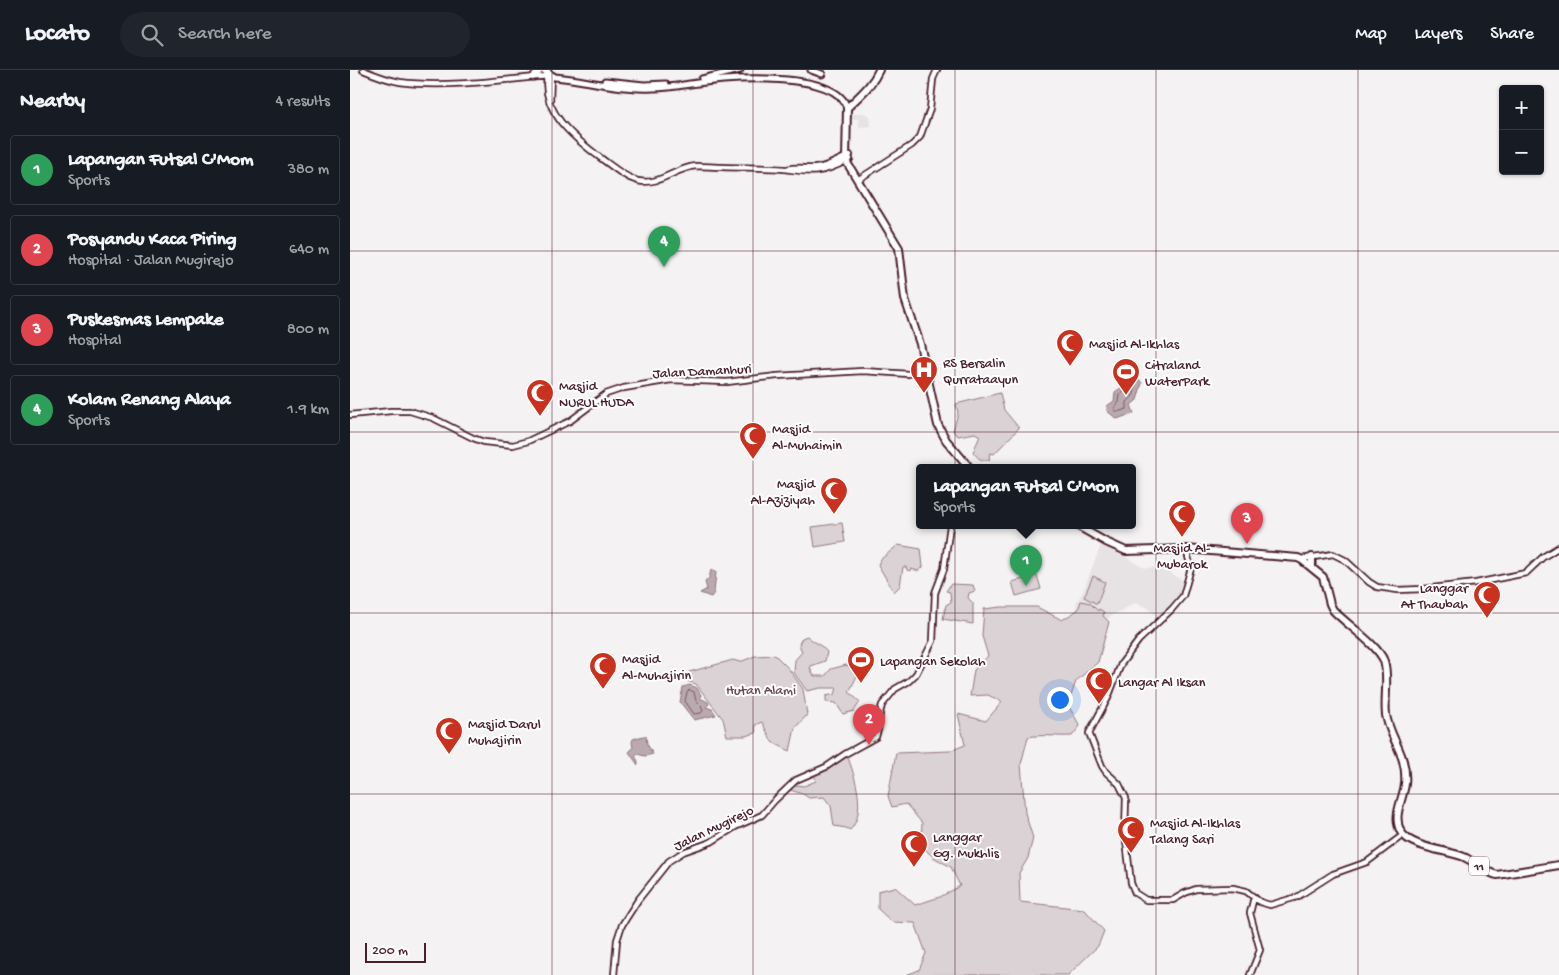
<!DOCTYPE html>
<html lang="en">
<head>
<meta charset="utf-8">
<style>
  :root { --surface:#171b24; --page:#20242c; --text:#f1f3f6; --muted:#9ea1a6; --line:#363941; --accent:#ea580c }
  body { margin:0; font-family:"Gochi Hand",sans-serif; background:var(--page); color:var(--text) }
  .controls { position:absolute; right:15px; top:15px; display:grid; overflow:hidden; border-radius:5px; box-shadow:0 1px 4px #0004 }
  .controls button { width:45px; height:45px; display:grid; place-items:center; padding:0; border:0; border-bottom:1px solid var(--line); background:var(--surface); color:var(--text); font:25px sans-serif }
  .scale { position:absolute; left:15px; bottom:12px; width:61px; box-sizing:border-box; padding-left:5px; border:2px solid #4a1f2b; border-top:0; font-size:14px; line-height:18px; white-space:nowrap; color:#4a1f2b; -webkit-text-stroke:4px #fff; paint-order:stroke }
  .you { position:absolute; left:709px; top:629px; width:18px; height:18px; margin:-12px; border:4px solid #fff; border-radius:50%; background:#1a73e8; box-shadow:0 0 0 8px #1a73e833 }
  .badge { display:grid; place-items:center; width:32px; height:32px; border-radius:50%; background:var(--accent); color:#fff; font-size:16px; font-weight:700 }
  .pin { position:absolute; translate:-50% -41px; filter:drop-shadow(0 1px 2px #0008) }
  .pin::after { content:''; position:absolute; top:26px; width:18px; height:15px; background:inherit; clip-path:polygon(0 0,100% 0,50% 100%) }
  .popup { position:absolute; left:566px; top:394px; width:220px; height:65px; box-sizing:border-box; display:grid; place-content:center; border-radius:5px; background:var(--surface); filter:drop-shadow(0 1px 4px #0005); font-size:16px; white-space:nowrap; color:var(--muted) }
  .popup b { font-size:19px; color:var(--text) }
  .popup::after { content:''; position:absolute; left:50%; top:100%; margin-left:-10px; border:10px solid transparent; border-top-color:var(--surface) }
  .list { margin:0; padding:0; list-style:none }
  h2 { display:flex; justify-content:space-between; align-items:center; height:65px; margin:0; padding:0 20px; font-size:21px }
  h2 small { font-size:16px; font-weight:400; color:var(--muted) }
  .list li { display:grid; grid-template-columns:32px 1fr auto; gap:15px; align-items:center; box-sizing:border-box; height:70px; margin:0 10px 10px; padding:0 10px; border:1px solid var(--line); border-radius:5px }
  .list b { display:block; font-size:19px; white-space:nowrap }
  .list p { margin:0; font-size:16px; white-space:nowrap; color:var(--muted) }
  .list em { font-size:16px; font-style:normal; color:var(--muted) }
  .icon { flex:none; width:28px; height:28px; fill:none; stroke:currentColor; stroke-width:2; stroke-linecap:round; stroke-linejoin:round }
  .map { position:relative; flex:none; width:1209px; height:905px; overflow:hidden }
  header { display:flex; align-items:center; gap:30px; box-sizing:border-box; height:70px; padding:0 25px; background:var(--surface); border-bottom:1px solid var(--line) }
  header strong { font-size:24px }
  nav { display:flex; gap:28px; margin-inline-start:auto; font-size:18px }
  .search { width:350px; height:45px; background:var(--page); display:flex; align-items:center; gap:12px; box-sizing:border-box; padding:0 18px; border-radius:28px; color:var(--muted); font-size:19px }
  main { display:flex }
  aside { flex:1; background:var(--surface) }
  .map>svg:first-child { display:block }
  .built { fill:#e7e2e3 }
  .green { fill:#dbd2d5; stroke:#927880 }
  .water { fill:#baa9ae; stroke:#8d727a }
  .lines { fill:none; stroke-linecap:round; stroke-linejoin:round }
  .shore { stroke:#77565f; stroke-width:1 }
  .secondary-casing { stroke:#4a1f2b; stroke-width:8 }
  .primary-casing { stroke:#4a1f2b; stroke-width:9 }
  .highway-casing { stroke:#4a1f2b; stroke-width:10 }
  .secondary { stroke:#fff; stroke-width:4.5 }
  .primary { stroke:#fff; stroke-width:5 }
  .highway { stroke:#fff; stroke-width:6 }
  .grid { fill:none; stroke:#4a1f2b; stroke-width:1; stroke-opacity:0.55 }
  .labels { text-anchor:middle; stroke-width:4; stroke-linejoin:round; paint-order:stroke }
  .shield { fill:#fff; stroke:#80626b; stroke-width:1 }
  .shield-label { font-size:12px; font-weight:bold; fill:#4a1f2b }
  .poi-label { font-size:14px; fill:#4a1f2b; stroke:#fff; text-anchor:start }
  .street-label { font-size:14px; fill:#4a1f2b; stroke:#fff }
  .park-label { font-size:14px; fill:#6e4c56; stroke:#fff }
</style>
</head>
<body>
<header>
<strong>Locato</strong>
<div class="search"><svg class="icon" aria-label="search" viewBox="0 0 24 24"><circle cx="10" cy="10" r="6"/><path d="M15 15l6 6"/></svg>Search here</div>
<nav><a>Map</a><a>Layers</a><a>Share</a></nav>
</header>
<main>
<aside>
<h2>Nearby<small>4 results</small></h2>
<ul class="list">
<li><span class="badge" style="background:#2e9e5b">1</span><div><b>Lapangan Futsal C'Mom</b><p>Sports</p></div><em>380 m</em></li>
<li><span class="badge" style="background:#e0444e">2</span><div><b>Posyandu Kaca Piring</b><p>Hospital · Jalan Mugirejo</p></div><em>640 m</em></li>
<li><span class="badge" style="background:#e0444e">3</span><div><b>Puskesmas Lempake</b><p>Hospital</p></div><em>800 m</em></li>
<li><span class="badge" style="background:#2e9e5b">4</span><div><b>Kolam Renang Alaya</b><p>Sports</p></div><em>1.9 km</em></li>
</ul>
</aside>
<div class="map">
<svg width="1209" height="905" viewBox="0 0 1209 905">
  <rect width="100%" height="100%" fill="#f4f2f2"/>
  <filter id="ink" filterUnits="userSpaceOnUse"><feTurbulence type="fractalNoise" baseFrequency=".02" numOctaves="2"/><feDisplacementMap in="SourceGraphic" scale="10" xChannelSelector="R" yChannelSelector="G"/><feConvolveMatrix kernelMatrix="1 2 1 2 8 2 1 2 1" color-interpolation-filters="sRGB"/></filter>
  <g filter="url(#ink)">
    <path class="built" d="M511 42 520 46 521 56 509 57V49H501V44H509Z
      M751 475 773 485 790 496 796 498 818 496 821 500V504L837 513 831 528 810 550 797 537 785 533 759 547 755 557 723 552 727 531 732 524Z"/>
    <path class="green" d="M650 323 654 340 669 358 644 384 640 383 639 387 640 389C632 393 628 388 623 382L630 366 625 363 608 366 603 361 608 343 606 334Z
      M492 453 495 472 465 477 462 457Z
      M548 475 571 479 573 497 568 501 561 499V501L557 500 556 497H553L550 516 544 522 528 495 530 490Z
      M687 505 691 519 666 526 662 512Z
      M743 506 755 512 747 534 734 527Z
      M601 514 623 515 625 521 619 523 618 528 623 533V554L593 549 596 535 601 532 600 522 596 521Z
      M731 531 740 533 748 541 749 539 754 542 753 546 759 552 748 592 726 611 718 635 730 656 722 666C707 667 693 664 678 667L671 694 675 743 683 768 678 788 669 803 670 832 734 839 754 861 748 876 718 905H556L569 900 576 883 565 853 542 852 528 839V821L545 817 565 835 590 827 610 816 601 797 583 787 571 775 572 753 556 734 542 737 538 726 546 683 600 681 615 675 608 644 636 651 652 632 638 625 620 626 624 600 638 586 632 566 634 539 651 537H687L712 550 728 540Z
      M457 566C463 572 472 575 477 582L475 591 461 596 460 598 464 606H475L481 599 496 595 507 601 508 604 499 622 510 632 504 641 493 644 486 633 476 632V626L485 624 487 618H470L457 621 444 603 445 590 452 582 449 574 452 568Z
      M425 585 439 599 453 619 457 645 445 658 440 681 422 672 412 652 405 655 406 663 395 666H377L373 649 346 614 337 611 339 602 383 590 390 592 405 586Z
      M497 685C505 706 517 743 500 760L496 758 484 756 481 736 474 727 459 728 453 724 440 720 441 717 446 715 454 716 466 711 464 704Z"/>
    <path class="water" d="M787 307 792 313 787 330 781 335 784 343 767 349 757 341V336L764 331 765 322Z
      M361 500 366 502 364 523 361 527 350 523 357 519 355 512 359 508Z
      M340 615 347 618 351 625 350 628 358 632 359 634 356 637 362 639 366 645 344 650 330 632 333 617Z
      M293 666H296L297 674 303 684 295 686 287 684 285 686 288 691V695L279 682 283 678 282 672 283 669Z"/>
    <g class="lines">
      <path class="shore" d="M781 317H784C787 324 781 328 777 332V339L767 342 764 338 769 332 770 325Z
        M340 620 344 622 346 631 351 636 353 641 351 643 344 644 335 631 337 622Z"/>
      <defs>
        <path id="secondary" d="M13 0C25 5 38 10 50 12 94 18 153 10 197 6
          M198 1C188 40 224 68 252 89 263 97 274 107 288 111 309 116 325 98 346 96 355 96 364 97 372 97 393 98 413 97 434 99 445 100 456 103 468 101 479 100 490 94 500 89
          M200 31 201 5
          M437 99C447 96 456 99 466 98 478 97 489 89 500 85
          M509 109 562 75 570 67 580 39 583 9 587 0
          M0 345 41 341H60L83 348 123 368 134 372 163 375 178 371 220 351 256 324 274 318 321 310 377 312 427 306 513 301 559 304 576 296
          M836 479 841 498 833 526 822 539 789 570 771 594 758 628 739 663 752 696 756 702 769 714 776 728 775 762 781 813 785 823 796 830H823L835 823 846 819 883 818 896 821 910 832 920 835 947 827 983 804 1017 792 1053 765
          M951 489 983 484 995 490 1019 512 1027 517 1048 520 1073 519 1126 513 1176 503 1193 487 1209 477
          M264 905 267 870 272 855 288 830 319 791 333 782 361 772 385 757 412 745 425 730 446 710 476 697 495 684 526 667 528 660 530 643 532 635 545 619 559 611 566 604 583 571 585 523 594 499 600 455
          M900 905 910 880 900 843 904 827"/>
        <path id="primary" d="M193 0 205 7C237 10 270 20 303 18 315 18 328 16 340 14 379 8 487 0 497 38
          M461 0 472 4
          M183 7 191 0
          M352 9 390 0
          M255 11 294 15 316 14"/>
        <path id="highway" d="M529 0C522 16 509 26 497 38L496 91 549 178 555 229 570 274 588 355 596 370 619 397
          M726 455 756 472 776 481 836 479 948 488 952 490 973 507 980 534 983 540C996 554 1028 575 1034 591 1039 606 1034 628 1036 645 1040 669 1058 685 1055 714 1053 730 1042 746 1051 762 1061 778 1097 780 1114 787 1125 792 1135 802 1147 805L1209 795
          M962 487V498"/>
      </defs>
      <use href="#secondary" class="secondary-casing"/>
      <use href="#primary" class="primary-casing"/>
      <use href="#highway" class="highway-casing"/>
      <use href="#secondary" class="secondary"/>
      <use href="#primary" class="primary"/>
      <use href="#highway" class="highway"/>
    </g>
  </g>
  <path class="grid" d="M202 0V905M403 0V905M605 0V905M806 0V905M1008 0V905M0 181H1209M0 362H1209M0 543H1209M0 724H1209"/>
  <defs>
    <symbol id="mosque-pin" viewBox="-11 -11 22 30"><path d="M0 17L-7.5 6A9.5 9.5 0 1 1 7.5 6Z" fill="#c8321e" stroke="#fff"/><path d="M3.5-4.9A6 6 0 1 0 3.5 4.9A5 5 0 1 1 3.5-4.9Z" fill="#fff"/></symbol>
    <symbol id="hospital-pin" viewBox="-11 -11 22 30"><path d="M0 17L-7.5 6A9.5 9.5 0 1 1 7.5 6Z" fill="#c8321e" stroke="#fff"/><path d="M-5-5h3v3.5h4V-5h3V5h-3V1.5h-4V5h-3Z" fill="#fff"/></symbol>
    <symbol id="stadium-pin" viewBox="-11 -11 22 30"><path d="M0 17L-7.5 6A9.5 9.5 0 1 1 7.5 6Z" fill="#c8321e" stroke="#fff"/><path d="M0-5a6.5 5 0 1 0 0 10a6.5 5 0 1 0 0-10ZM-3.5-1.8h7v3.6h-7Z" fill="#fff"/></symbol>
  </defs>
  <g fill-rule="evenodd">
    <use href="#mosque-pin" x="704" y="257" width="32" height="43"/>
    <use href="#hospital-pin" x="558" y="284" width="32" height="43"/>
    <use href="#stadium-pin" x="760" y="286" width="32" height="43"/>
    <use href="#mosque-pin" x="174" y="307" width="32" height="43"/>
    <use href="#mosque-pin" x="387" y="350" width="32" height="43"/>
    <use href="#mosque-pin" x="468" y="405" width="32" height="43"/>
    <use href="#mosque-pin" x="816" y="428" width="32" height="43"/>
    <use href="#mosque-pin" x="1121" y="509" width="32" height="43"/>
    <use href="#stadium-pin" x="495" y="574" width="32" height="43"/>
    <use href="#mosque-pin" x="237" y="580" width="32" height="43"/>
    <use href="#mosque-pin" x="733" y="595" width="32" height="43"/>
    <use href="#mosque-pin" x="83" y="645" width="32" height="43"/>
    <use href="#mosque-pin" x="765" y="744" width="32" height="43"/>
    <use href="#mosque-pin" x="548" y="758" width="32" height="43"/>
  </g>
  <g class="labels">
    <rect class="shield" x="1119" y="786.5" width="20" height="19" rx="4"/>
    <g class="shield-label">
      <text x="1129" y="800">11</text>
    </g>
    <g class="poi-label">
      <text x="739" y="278">Masjid Al-Ikhlas</text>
      <text x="593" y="297">RS Bersalin<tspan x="593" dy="16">Qurrataayun</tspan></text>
      <text x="795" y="299">Citraland<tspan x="795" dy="16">WaterPark</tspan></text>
      <text x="209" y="320">Masjid<tspan x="209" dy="16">NURUL HUDA</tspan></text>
      <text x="422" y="363">Masjid<tspan x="422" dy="16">Al-Muhaimin</tspan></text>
      <text x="465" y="418" text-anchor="end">Masjid<tspan x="465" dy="16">Al-Aziziyah</tspan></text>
      <text x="832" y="482" text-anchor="middle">Masjid Al-<tspan x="832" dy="16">Mubarok</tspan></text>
      <text x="1118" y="522" text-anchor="end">Langgar<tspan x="1118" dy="16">At Thaubah</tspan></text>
      <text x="272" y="593">Masjid<tspan x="272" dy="16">Al-Muhajirin</tspan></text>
      <text x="530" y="595">Lapangan Sekolah</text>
      <text x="768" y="616">Langar Al Iksan</text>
      <text x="118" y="658">Masjid Darul<tspan x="118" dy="16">Muhajirin</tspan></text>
      <text x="800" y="757">Masjid Al-Ikhlas<tspan x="800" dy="16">Talang Sari</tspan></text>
      <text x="583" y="771">Langgar<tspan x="583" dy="16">Gg. Mukhlis</tspan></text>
    </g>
    <g class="street-label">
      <text transform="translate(352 300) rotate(-3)" y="5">Jalan Damanhuri</text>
      <text transform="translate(363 757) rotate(-26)" y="5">Jalan Mugirejo</text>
    </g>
    <g class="park-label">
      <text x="411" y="624">Hutan Alami</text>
    </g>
  </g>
</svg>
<div class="controls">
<button>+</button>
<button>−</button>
</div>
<div class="scale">200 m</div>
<div class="you"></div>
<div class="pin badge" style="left:676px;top:516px;background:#2e9e5b">1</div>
<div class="popup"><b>Lapangan Futsal C'Mom</b>Sports</div>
<div class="pin badge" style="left:519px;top:675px;background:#e0444e">2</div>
<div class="pin badge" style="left:897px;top:474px;background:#e0444e">3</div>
<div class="pin badge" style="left:314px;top:197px;background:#2e9e5b">4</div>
</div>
</main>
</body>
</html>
